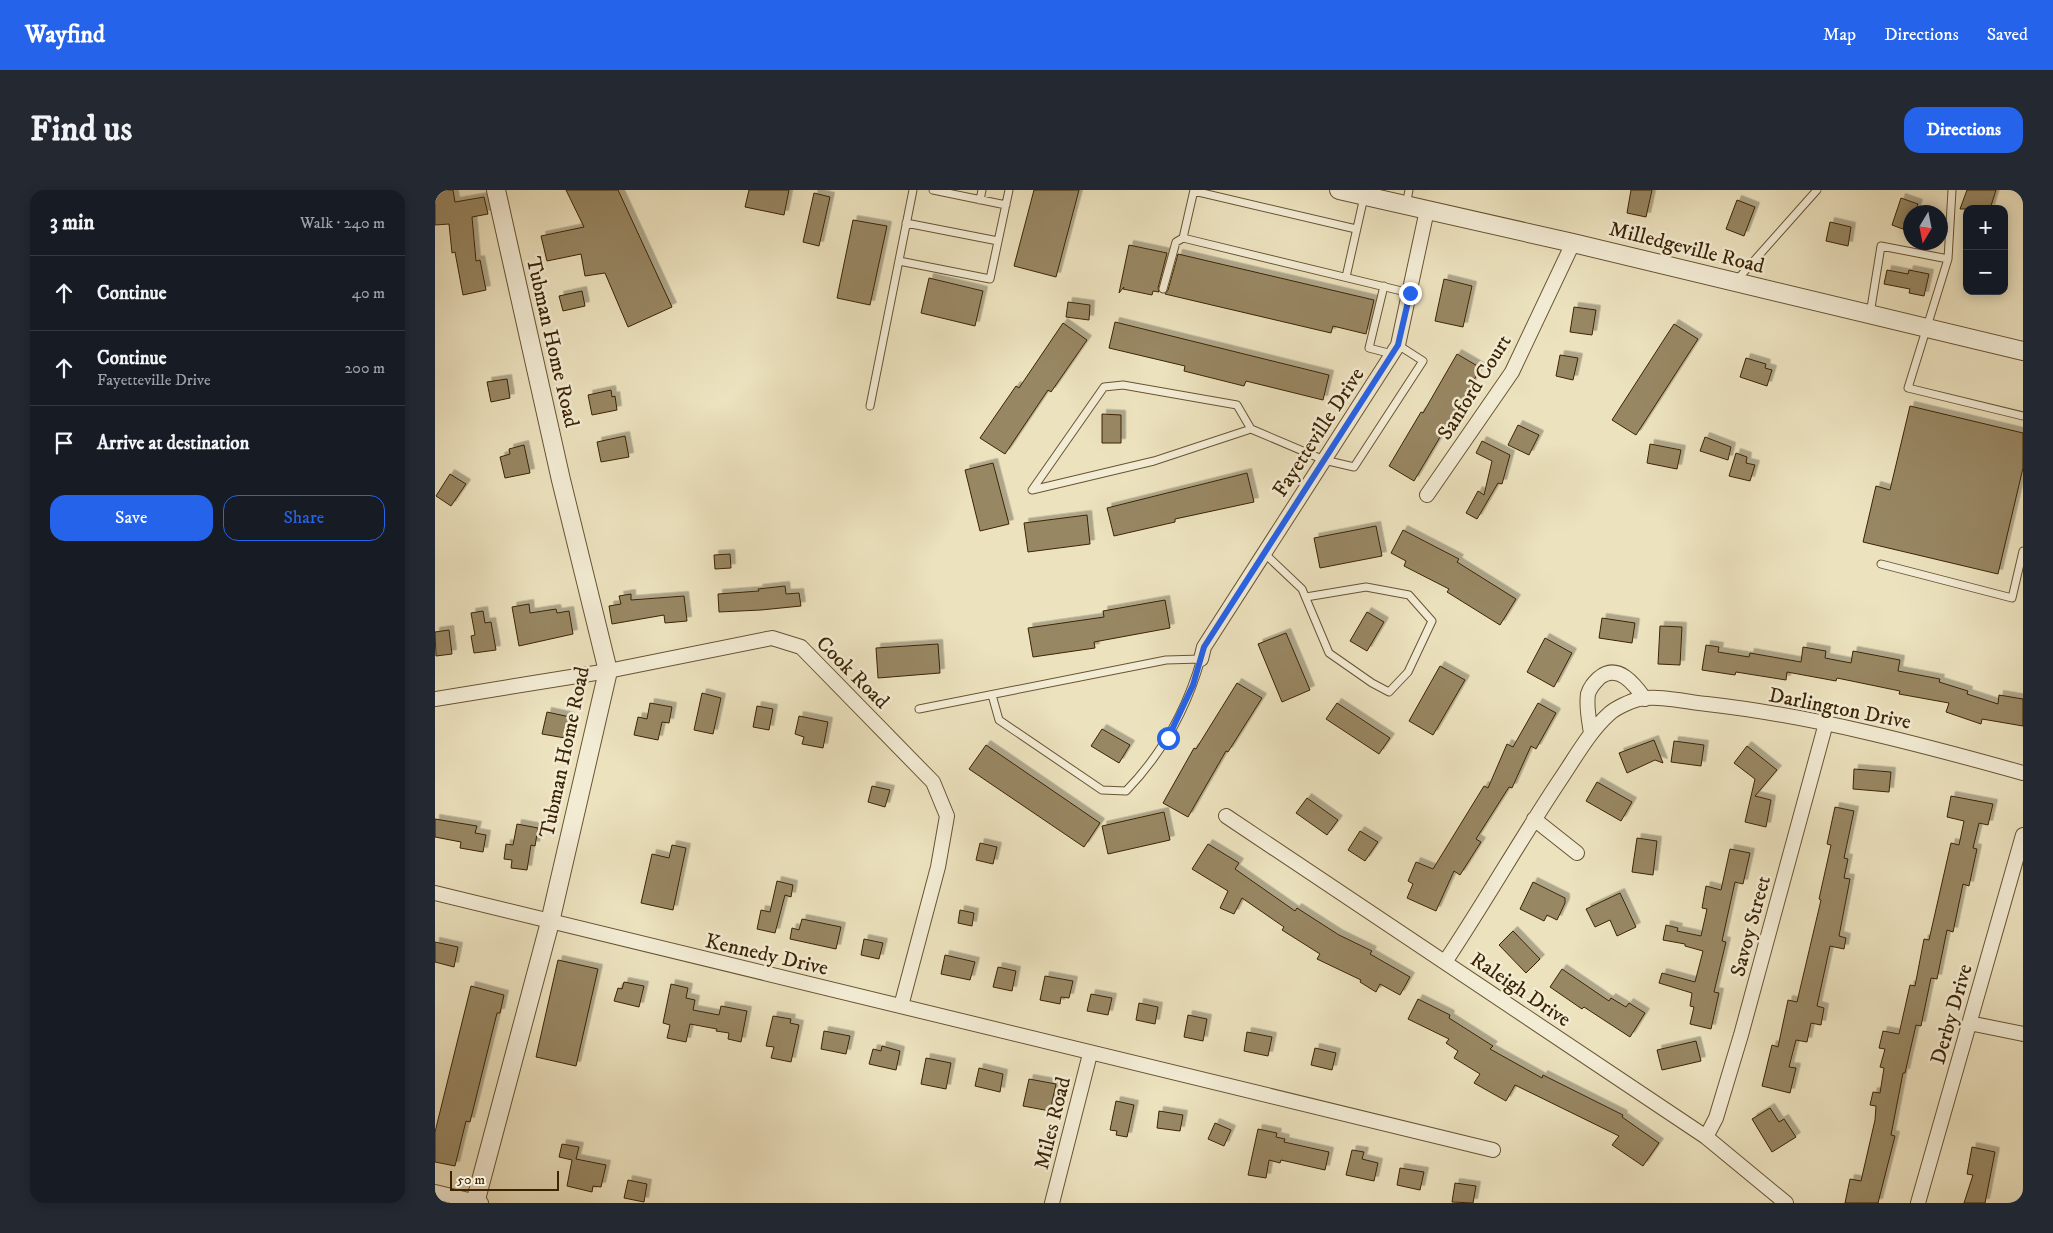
<!DOCTYPE html>
<html lang="en">
<head>
<meta charset="utf-8">
<style>
  :root { --surface:#171b24; --page:#242831; --text:#f1f3f6; --muted:#9ea1a6; --line:#363941; --accent:#2563eb }
  body { margin:0; font-family:"IM FELL DW Pica",serif; background:var(--page); color:var(--text) }
  .controls { position:absolute; right:15px; top:15px; display:grid; overflow:hidden; border-radius:10px; box-shadow:0 2px 12px #0003 }
  .controls button { width:45px; height:45px; display:grid; place-items:center; padding:0; border:0; border-bottom:1px solid var(--line); background:var(--surface); color:var(--text); font:25px sans-serif }
  .compass { position:absolute; left:1468px; top:15px; width:45px; height:45px; border-radius:50%; background:var(--surface); box-shadow:0 2px 12px #0003; rotate:190deg }
  .scale { position:absolute; left:15px; bottom:12px; width:109px; box-sizing:border-box; padding-left:5px; border:2px solid #3c2403; border-top:0; font-size:14px; line-height:18px; white-space:nowrap; color:#3c2403; -webkit-text-stroke:4px #f3ecd5; paint-order:stroke }
  .stop { position:absolute; width:15px; height:15px; margin:-11px; border:4px solid #2563eb; border-radius:50%; background:#fff }
  .stop.end { background:#2563eb; border-color:#fff; box-shadow:0 1px 5px #0008 }
  .list { margin:0; padding:0; list-style:none }
  h2 { display:flex; justify-content:space-between; align-items:center; height:65px; margin:0; padding:0 20px; font-size:21px }
  h2 small { font-size:16px; font-weight:400; color:var(--muted) }
  .list li { display:grid; grid-template-columns:32px 1fr auto; gap:15px; align-items:center; box-sizing:border-box; height:75px; padding:0 20px; border-top:1px solid var(--line) }
  .list b { display:block; font-size:19px; white-space:nowrap }
  .list p { margin:0; font-size:16px; white-space:nowrap; color:var(--muted) }
  .list em { font-size:16px; font-style:normal; color:var(--muted) }
  .actions { display:flex; gap:10px; padding:15px 20px }
  .actions a { flex:1; padding:11px 0; border:1px solid var(--accent); border-radius:15px; text-align:center; font-size:18px; color:var(--accent) }
  .actions .main { background:var(--accent); color:#fff }
  .icon { flex:none; width:28px; height:28px; fill:none; stroke:currentColor; stroke-width:2; stroke-linecap:round; stroke-linejoin:round }
  .map { position:relative; flex:none; width:1588px; height:1013px; overflow:hidden; border-radius:15px }
  header { display:flex; align-items:center; gap:30px; box-sizing:border-box; height:70px; padding:0 25px; background:var(--accent); color:#fff }
  header strong { font-size:24px }
  nav { display:flex; gap:28px; margin-inline-start:auto; font-size:18px }
  .intro { display:flex; align-items:center; justify-content:space-between; box-sizing:border-box; height:120px; padding:0 30px }
  h1 { margin:0; font-size:35px }
  .button { padding:12px 22px; border-radius:15px; background:var(--accent); color:#fff; font-size:18px; font-weight:700 }
  main { display:flex; gap:30px; padding:0 30px }
  aside { flex:1; background:var(--surface); border-radius:15px; box-shadow:0 2px 12px #0003 }
  .map>svg:first-child { display:block }
  .building { fill:#988764; stroke:#3c2403; filter:url(#shadow) }
  .lines { fill:none; stroke-linecap:round; stroke-linejoin:round }
  .service-casing { stroke:#685432; stroke-width:9 }
  .minor-casing { stroke:#685432; stroke-width:16 }
  .tertiary-casing { stroke:#685432; stroke-width:20 }
  .service { stroke:#f3ecd5; stroke-width:7 }
  .minor { stroke:#f3ecd5; stroke-width:14 }
  .tertiary { stroke:#f3ecd5; stroke-width:18 }
  .route { stroke:#2563eb; stroke-width:6 }
  .labels { text-anchor:middle; stroke-width:5; stroke-linejoin:round; paint-order:stroke }
  .street-label { font-size:21px; fill:#3c2403; stroke:#f3ecd5 }
</style>
</head>
<body>
<header>
<strong>Wayfind</strong>
<nav><a>Map</a><a>Directions</a><a>Saved</a></nav>
</header>
<div class="intro"><h1>Find us</h1><a class="button">Directions</a></div>
<main>
<aside>
<h2>3 min<small>Walk · 240 m</small></h2>
<ul class="list">
<li><svg class="icon" aria-label="ahead" viewBox="0 0 24 24"><path d="M12 20V5M6 11l6-6 6 6"/></svg><div><b>Continue</b></div><em>40 m</em></li>
<li><svg class="icon" aria-label="ahead" viewBox="0 0 24 24"><path d="M12 20V5M6 11l6-6 6 6"/></svg><div><b>Continue</b><p>Fayetteville Drive</p></div><em>200 m</em></li>
<li><svg class="icon" aria-label="arrive" viewBox="0 0 24 24"><path d="M6 21V4h12l-3 4 3 4H6"/></svg><div><b>Arrive at destination</b></div></li>
</ul>
<div class="actions"><a class="main">Save</a><a>Share</a></div>
</aside>
<div class="map">
<svg width="1588" height="1013" viewBox="0 0 1588 1013">
  <defs>
    <filter id="shadow"><feDropShadow dx="4.5" dy="-4.5" stdDeviation="0" flood-color="#0004"/></filter>
  </defs>
  <rect width="100%" height="100%" fill="#ece2be"/>
  <filter id="stains"><feTurbulence type="fractalNoise" baseFrequency=".004" numOctaves="4"/><feColorMatrix values="0 0 0 0 .2 0 0 0 0 .09 0 0 0 0 .02 0 0 0 .5 -.17"/></filter>
  <radialGradient id="worn" r=".72"><stop offset=".6" stop-color="#630" stop-opacity="0"/><stop offset="1" stop-color="#630" stop-opacity=".3"/></radialGradient>
  <path class="building" d="M0 0H18L20 12 49 7 53 24 37 27 41 71 45 70 51 100 28 105 20 62 17 63 14 34 0 35Z
    M131 0H183L237 117 193 137 170 83 150 86 146 64 112 71 106 46 149 37Z
    M314 0H354L349 25 310 17Z
    M599 0H644L621 87 579 76Z
    M1196 0H1217L1211 27 1192 23Z
    M1532 0H1561L1555 19H1525Z
    M379 3 395 7 384 56 368 52Z
    M1466 8 1483 14 1480 22H1476V42L1457 35Z
    M1302 10 1320 17 1309 46 1291 39Z
    M418 30 452 36 435 115 402 108Z
    M1395 32 1416 37 1413 56 1391 51Z
    M694 55 732 63 723 98 724 102 718 101 717 105 688 99 689 97 684 103Z
    M743 64 939 110 931 144 898 136 896 143 730 104 733 100Z
    M1452 80 1473 84 1474 80 1494 84 1489 106 1474 103 1475 99 1449 94Z
    M494 88 548 101 540 136 486 123Z
    M1009 89 1037 96 1028 137 1000 131Z
    M147 101 150 116 128 121 124 106Z
    M633 112 655 115 654 130 631 127Z
    M1139 117 1161 120 1157 145 1135 142Z
    M680 132 894 185 888 210 811 191 809 196 749 181 750 176 674 158Z
    M628 133 652 150 616 202 613 200 570 264 545 248 581 196 584 198Z
    M1239 134 1263 149 1201 245 1177 230Z
    M1022 164 1046 178 979 291 954 276 986 222 988 223Z
    M1125 165 1143 168 1138 190 1121 186Z
    M1311 168 1331 174 1330 178 1337 180 1332 196 1305 187Z
    M72 189 75 208 56 212 52 192Z
    M176 200 177 207 180 206 182 220 157 225 153 205Z
    M1475 216 1588 243V278L1563 384 1428 352 1441 296 1455 300Z
    M667 224 686 225V253H667Z
    M1083 235 1104 245 1094 265 1073 255Z
    M190 246 194 267 166 272 162 252Z
    M1270 247 1296 257 1293 270 1265 261Z
    M1047 251 1075 265 1067 294 1063 293 1042 329 1031 323 1043 301 1049 305 1057 271 1041 263Z
    M1215 254 1246 260 1242 279 1212 273Z
    M89 255 95 283 70 288 65 267 75 264 74 259Z
    M1301 263 1312 267 1311 273 1320 275 1315 291 1294 286Z
    M558 273 574 334 545 341 530 280Z
    M812 283 819 312 740 329V332L679 346 672 318Z
    M15 284 31 294 16 316 1 306Z
    M652 325 655 354 593 362 589 333Z
    M941 336 947 366 885 378 879 348Z
    M968 340 1024 369 1022 372 1081 409 1065 435 1012 402 1014 399 969 376 971 371 956 363Z
    M295 364 296 378 280 379 279 365Z
    M350 396 351 404 364 403 366 416 326 420 284 422 283 404 324 401 323 399Z
    M196 404V410L249 406 252 431 230 433 229 425 177 434 174 416 186 414 184 406Z
    M730 410 735 438 659 452 660 458 598 467 593 438 669 427 668 421Z
    M94 414 95 423 121 419 122 423 134 421 138 444 84 456 77 417Z
    M48 421 50 433 56 432 61 460 39 463 36 446 40 445 36 423Z
    M932 422 949 432 932 461 915 451Z
    M1167 428 1200 433 1197 453 1164 448Z
    M1225 436 1247 437 1245 475 1223 474Z
    M14 440 17 464 1 466 0 442Z
    M851 443 875 500 847 512 823 454Z
    M1110 448 1137 463 1119 497 1092 482Z
    M503 454 505 483 443 488 441 458Z
    M1271 455 1284 457 1283 462 1314 467 1315 463 1366 472 1368 457 1391 461 1390 468 1416 473 1418 461 1465 470 1463 481 1505 489 1504 492 1533 501 1532 504 1563 514 1564 505 1588 509V536L1547 529 1546 534 1511 522 1514 513 1464 504 1465 501 1402 488 1401 491 1352 482 1351 490 1301 482 1300 485 1267 480Z
    M1005 476 1030 490 998 545 974 531Z
    M802 493 827 508 793 562 791 561 753 627 728 613 759 558 761 559Z
    M267 503 286 508 278 544 259 540Z
    M215 513 237 517 234 533 227 532 223 550 199 545 203 527 212 529Z
    M902 513 955 548 944 564 891 529Z
    M1103 513 1121 523 1101 559 1096 556 1077 598 1074 597 1041 649 1046 652 1025 685 1019 681 1001 721 972 708 978 694 973 691 981 672 998 679 1049 596 1053 598 1072 554 1078 557Z
    M322 516 338 519 334 540 318 537Z
    M112 522 135 527 130 548 107 544Z
    M364 526 393 532 388 558 367 554 369 547 360 544Z
    M667 539 695 555 684 573 656 556Z
    M1219 550 1228 573 1220 570 1192 583 1184 563Z
    M1239 551 1269 555 1266 576 1236 572Z
    M551 555 665 633 649 657 534 579Z
    M1312 556 1342 580 1320 606 1336 610 1331 637 1310 632 1320 589 1299 573Z
    M1419 579 1456 582 1454 602 1418 599Z
    M1162 592 1197 612 1186 631 1151 611Z
    M437 596 455 600 450 617 433 612Z
    M1516 606 1558 614 1553 635 1544 633 1538 658 1542 659 1534 696 1528 694 1518 742 1512 740 1502 789 1496 788 1486 836 1481 835 1470 883H1468L1456 945 1460 946 1443 1013H1410L1415 989 1426 991 1440 930 1441 916 1435 915 1438 902 1445 903 1449 878 1445 877 1450 859 1444 858 1448 841 1464 844 1475 795 1480 796 1489 749 1494 750 1516 653 1524 655 1529 631 1512 627Z
    M872 608 903 630 892 645 861 623Z
    M1400 617 1419 621 1409 668 1413 669 1409 688 1415 689 1404 746 1411 748 1409 759 1395 756 1382 816 1389 818 1386 835 1376 833 1372 852 1361 850 1354 877 1361 878 1355 903 1327 896 1337 855 1343 857 1353 810 1362 812 1386 710 1384 709 1396 655 1392 654Z
    M729 622 735 650 673 664 667 636Z
    M0 629 42 636 40 643 51 645 48 662 25 658 26 652 0 647Z
    M82 634 103 638 100 656 96 655 92 680 76 678 77 670 69 669 71 654 78 655Z
    M925 641 943 652 930 671 913 660Z
    M1202 648 1222 651 1218 685 1197 682Z
    M545 653 562 657 558 674 541 670Z
    M773 654 804 673 800 679 860 721 862 718 904 745 937 761 935 764 975 787 965 805 945 794 941 802 925 792 926 790 882 769 885 764 847 740 849 737 807 708 799 724 785 718 793 701 757 679Z
    M237 655 251 658 238 720 206 713 217 664 234 668Z
    M1295 659 1315 663 1308 694 1300 692 1287 751 1291 752 1279 802 1284 803 1276 839 1255 834 1259 817 1255 816 1257 803 1224 793 1227 783 1260 792 1268 761 1250 756V754L1228 750 1231 735 1243 738 1242 741 1266 746 1272 719 1267 718 1271 696 1286 700Z
    M342 691 358 695 356 707 350 705 340 743 322 739 326 720 335 722Z
    M1098 692 1130 708V713L1122 730 1112 725 1109 731 1085 719Z
    M1185 703 1201 737 1182 746 1175 730 1160 737 1151 719Z
    M525 720 539 723 537 736 523 733Z
    M367 729 406 737 401 759 355 749 357 738 364 740Z
    M1078 741 1105 769 1091 783 1064 755Z
    M429 749 448 753 444 769 426 765Z
    M0 752 23 757 19 777 0 772Z
    M510 765 540 772 535 790 506 784Z
    M123 770 163 779 141 876 101 867Z
    M563 777 581 781 577 801 558 797Z
    M1127 779 1174 811 1176 808 1191 817 1194 813 1210 823 1195 847 1149 817 1147 819 1115 797Z
    M610 786 638 791 634 808 626 807 625 814 605 810Z
    M189 792 209 796 204 817 179 811 183 798 187 799Z
    M236 794 253 798 251 808 260 810 258 820 284 825 286 816 312 821 306 852 293 849 294 843 281 841 282 839 255 834 251 852 232 848 235 835 228 833Z
    M36 796 69 805 65 823H62L35 932 31 931 20 976 0 972V942Z
    M656 804 677 808 673 825 652 821Z
    M983 809 1015 825 1014 828 1058 856 1055 859 1107 888 1108 885 1188 925 1187 927 1224 953 1208 976 1177 955 1184 946 1080 895 1071 911 1039 893 1045 884 1019 868 1023 861 1011 853 1014 849 973 829Z
    M704 813 723 817 720 834 701 830Z
    M753 825 772 829 768 851 749 847Z
    M338 826 356 829 355 833 364 835 356 872 336 868 339 857 331 856Z
    M389 841 415 846 411 864 386 859Z
    M812 842 837 847 833 866 809 861Z
    M1261 851 1266 871 1227 880 1222 860Z
    M447 856 465 861 461 880 434 874 438 859 446 861Z
    M880 858 901 863 897 880 876 875Z
    M491 868 516 873 511 899 486 894Z
    M544 878 568 884 565 902 540 896Z
    M594 889 621 894 615 921 588 916Z
    M681 911 699 915 692 947 681 945 682 941 675 940Z
    M1335 918 1344 932 1349 929 1361 947 1337 962 1317 929Z
    M724 921 748 925 745 941 722 938Z
    M780 933 796 940 789 956 773 949Z
    M823 939 842 943 841 947 850 949 849 952 894 962 890 980 846 970 845 973 834 970 831 988 813 985Z
    M127 954 144 957 141 969 171 975 166 997 158 996 157 1002 132 996 137 970 124 967Z
    M1537 957 1560 962 1550 1013H1529L1538 985 1532 984Z
    M917 960 929 962 927 969 943 973 939 991 911 985Z
    M965 978 989 982 985 1000 962 995Z
    M193 990 212 994 209 1012 189 1008Z
    M1020 993 1041 996 1038 1013 1017 1012Z"/>
  <g class="lines">
    <defs>
      <path id="service" d="M498 0 571 15
        M759 0 748 48 975 103
        M1517 0 1513 69 1473 198 1588 226
        M759 1 921 39
        M545 10 547 0
        M971 15 974 0
        M471 33 563 51
        M464 71 555 89 574 0
        M911 87 929 7
        M1301 91 1382 0
        M949 96 934 158 957 164
        M728 99 741 52 748 48
        M1435 124 1446 56 1513 69
        M435 216 478 0
        M816 239 802 215 688 195 669 197 597 300 719 271 816 239 889 270 919 277 988 171 963 155
        M829 363 867 399 894 463 937 493 954 502 973 482 997 431 974 405 931 397 871 407
        M1446 374 1577 408 1588 361
        M484 519 731 470 766 469C752 518 727 564 691 601L667 600 564 530 557 505"/>
      <path id="minor" d="M992 305 1077 182 1138 53
        M766 469 769 457 963 155 992 20
        M0 509 173 481 337 448 366 457 498 592 512 626 503 677 466 816
        M1156 543C1154 530 1151 517 1153 504 1155 497 1159 493 1164 488 1183 472 1200 495 1210 509
        M791 626 1271 947 1351 1013
        M1099 629 1142 663
        M0 703 1058 960
        M1010 772C1050 712 1085 650 1125 590 1140 568 1154 542 1174 524 1180 518 1196 511 1204 509 1225 505 1251 512 1272 514 1379 526 1484 554 1588 583
        M1534 833 1588 844
        M1271 947 1281 928 1306 845 1391 533
        M0 1002 46 1013
        M617 1013 655 864
        M1483 1013 1588 645"/>
      <path id="tertiary" d="M904 0 1138 53 1588 161
        M40 1013 115 732 173 481 126 290 61 0"/>
    </defs>
    <use href="#service" class="service-casing"/>
    <use href="#minor" class="minor-casing"/>
    <use href="#tertiary" class="tertiary-casing"/>
    <use href="#service" class="service"/>
    <use href="#minor" class="minor"/>
    <use href="#tertiary" class="tertiary"/>
  </g>
  <g class="lines">
    <path class="route" d="M733 548 758 495 769 457 963 155 975 103"/>
  </g>
  <g class="labels">
    <g class="street-label">
      <text transform="translate(1252 57) rotate(14)" y="7">Milledgeville Road</text>
      <text transform="translate(118 152) rotate(77)" y="7">Tubman Home Road</text>
      <text transform="translate(1039 197) rotate(-58)" y="7">Sanford Court</text>
      <text transform="translate(883 242) rotate(-57)" y="7">Fayetteville Drive</text>
      <text transform="translate(418 482) rotate(45)" y="7">Cook Road</text>
      <text transform="translate(1405 518) rotate(11)" y="7">Darlington Drive</text>
      <text transform="translate(129 562) rotate(-78)" y="7">Tubman Home Road</text>
      <text transform="translate(1315 736) rotate(-75)" y="7">Savoy Street</text>
      <text transform="translate(332 764) rotate(13)" y="7">Kennedy Drive</text>
      <text transform="translate(1086 799) rotate(34)" y="7">Raleigh Drive</text>
      <text transform="translate(1516 824) rotate(-74)" y="7">Derby Drive</text>
      <text transform="translate(617 933) rotate(-76)" y="7">Miles Road</text>
    </g>
  </g>
  <rect width="100%" height="100%" filter="url(#stains)"/>
  <rect width="100%" height="100%" fill="url(#worn)"/>
</svg>
<div class="controls">
<button>+</button>
<button>−</button>
</div>
<svg class="compass" viewBox="-18 -18 36 36"><path d="M0-13l5 13h-10z" fill="#e53935"/><path d="M0 13l5-13h-10z" fill="#9ea1a6"/></svg>
<div class="scale">50 m</div>
<div class="stop" style="left:733px;top:548px"></div>
<div class="stop end" style="left:975px;top:103px"></div>
</div>
</main>
</body>
</html>
